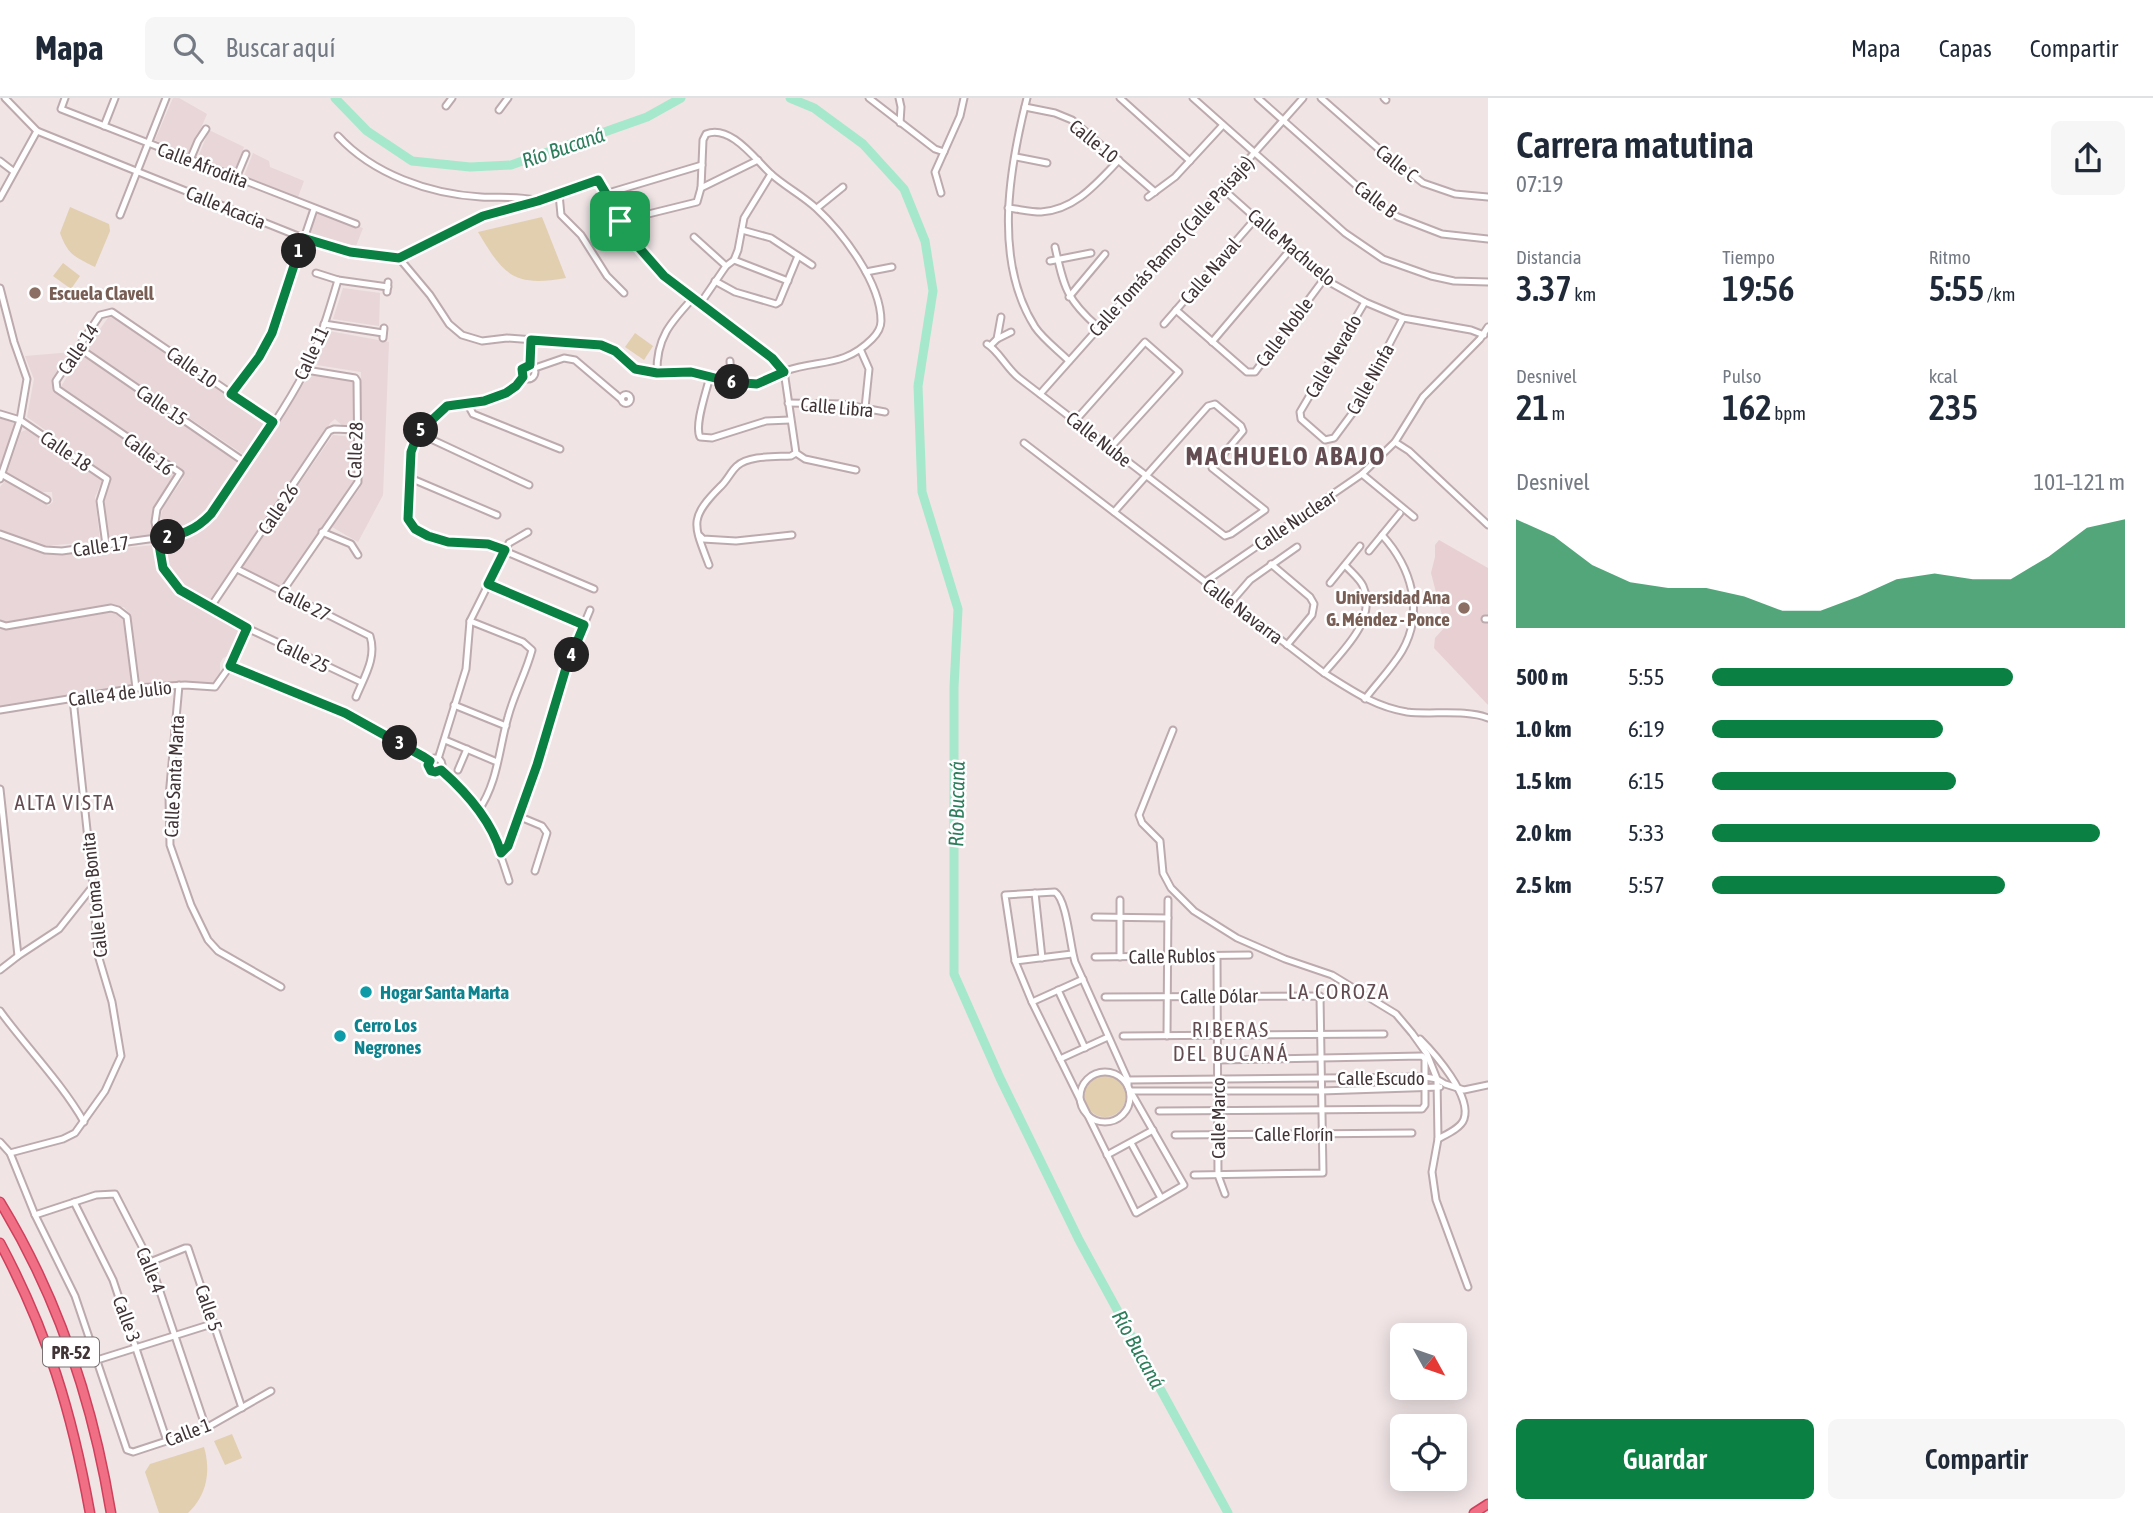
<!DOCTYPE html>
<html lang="es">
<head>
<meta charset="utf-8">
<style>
  body { margin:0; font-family:"Asap Condensed",sans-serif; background:#f6f6f7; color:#1f2937; height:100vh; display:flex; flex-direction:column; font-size:26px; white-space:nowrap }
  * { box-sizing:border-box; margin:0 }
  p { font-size:23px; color:#747a83 }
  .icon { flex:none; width:38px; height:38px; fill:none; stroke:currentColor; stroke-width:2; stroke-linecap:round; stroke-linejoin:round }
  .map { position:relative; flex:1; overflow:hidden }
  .sheet { display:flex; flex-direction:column; background:#fff; width:665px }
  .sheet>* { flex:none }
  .needle { width:46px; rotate:130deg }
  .tools { position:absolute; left:1390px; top:1225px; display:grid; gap:14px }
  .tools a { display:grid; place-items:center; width:77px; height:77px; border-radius:10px; background:#fff; box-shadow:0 4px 18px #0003; font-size:35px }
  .pin { position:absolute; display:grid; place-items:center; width:60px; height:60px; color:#fff; margin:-30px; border-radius:14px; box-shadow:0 4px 10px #0006 }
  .km { position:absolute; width:35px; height:35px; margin:-18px; border-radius:50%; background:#222; color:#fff; font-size:19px; line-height:35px; text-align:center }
  .round { display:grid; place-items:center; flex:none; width:74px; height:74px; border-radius:10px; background:#f6f6f7 }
  .head { display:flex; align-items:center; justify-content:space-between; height:119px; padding:0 28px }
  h1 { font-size:38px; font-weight:600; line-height:52px }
  .metrics { display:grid; grid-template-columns:repeat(3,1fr); gap:10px; height:119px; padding:7px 28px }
  .metrics div { display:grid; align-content:center }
  .metrics b { font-size:35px; font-weight:600 }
  .metrics small { font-size:19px; font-weight:400 }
  .metrics p { font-size:19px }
  .chart { height:196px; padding:14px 28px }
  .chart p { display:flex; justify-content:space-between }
  .chart svg { width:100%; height:126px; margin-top:7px; fill:#0b8043; opacity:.7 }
  .action { display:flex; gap:14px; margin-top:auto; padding:14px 28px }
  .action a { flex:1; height:80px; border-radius:10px; background:#0b8043; color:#fff; font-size:28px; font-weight:600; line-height:80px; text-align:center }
  .action a+a { background:#f6f6f7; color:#1f2937 }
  ul { padding:0 28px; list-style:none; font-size:23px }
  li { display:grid; grid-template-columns:112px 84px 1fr; align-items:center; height:52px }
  li i { height:18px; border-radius:9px; background:#0b8043 }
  header { display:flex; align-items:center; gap:42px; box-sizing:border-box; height:98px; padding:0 35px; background:#fff; border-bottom:2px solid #e0e1e3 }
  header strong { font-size:33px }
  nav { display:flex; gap:38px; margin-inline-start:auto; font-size:24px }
  .search { width:490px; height:63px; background:#f6f6f7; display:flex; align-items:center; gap:18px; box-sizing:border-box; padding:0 24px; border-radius:10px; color:#747a83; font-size:26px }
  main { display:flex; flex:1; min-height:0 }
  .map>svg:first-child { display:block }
</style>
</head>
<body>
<header>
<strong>Mapa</strong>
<div class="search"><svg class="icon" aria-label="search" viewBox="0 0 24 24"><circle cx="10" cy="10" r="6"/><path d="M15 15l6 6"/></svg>Buscar aquí</div>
<nav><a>Mapa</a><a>Capas</a><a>Compartir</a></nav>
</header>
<main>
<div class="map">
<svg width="1488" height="1415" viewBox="0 0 1488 1415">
  <rect width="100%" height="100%" fill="#f0e4e5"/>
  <g fill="#e8d6d9">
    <polygon points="173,0 179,0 207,16 189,58 155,42"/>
    <polygon points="209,32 244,49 234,74 197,62"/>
    <polygon points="253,55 269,63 270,69 304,83 298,99 244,78"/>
    <polygon points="316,115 363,130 356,148 308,137"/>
    <polygon points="343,190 380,195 379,228 333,221"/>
    <polygon points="110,217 267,323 269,326 247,359 88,251 88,248"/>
    <polygon points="329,233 389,244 383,397 358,444 332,429 360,390 361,274 317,267"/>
    <polygon points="73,254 54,281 54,291 175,377 154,413 154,435 152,438 112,443 107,440 103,400 110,387 110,378 27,319 34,281 25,258"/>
    <polygon points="82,255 239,364 239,370 198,425 185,433 163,436 161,417 164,408 183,381 184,372 62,289 62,287"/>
    <polygon points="315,277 354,284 356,323 351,330 344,329 335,321 330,325 325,336 212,503 209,505 203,504 171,478 163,449 164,444 188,438 214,417 307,281"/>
    <polygon points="0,320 14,325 0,372"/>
    <polygon points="26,332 32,334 102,383 95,399 100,443 45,448 0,432 0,389 5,383 36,398 48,408 53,404 52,394 39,394 7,375 21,334"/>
    <polygon points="333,337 353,339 353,385 283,488 280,490 245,471 243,467"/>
    <polygon points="0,439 40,453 57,456 156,447 163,474 180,496 241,531 241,535 230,557 223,560 220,565 220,577 214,587 166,585 138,587 129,515 124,509 109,508 0,525"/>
    <polygon points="111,514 118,515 125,523 134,588 0,609 0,528 45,524"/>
  </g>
  <polygon fill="#e8cfd2" points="1439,442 1488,470 1488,607 1434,550 1435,540 1445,529 1431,475 1435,459 1435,447"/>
  <g fill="#e1cfb0">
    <path d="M70 109 109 126 110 133 95 169C75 159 68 157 60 135Z"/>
    <path d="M542 119 566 180C514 189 504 178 478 134Z"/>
    <polygon points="63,165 80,178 71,191 53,178"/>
    <polygon points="635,235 653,248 644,262 625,249"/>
    <circle cx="1105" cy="998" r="21"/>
    <polygon points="232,1336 242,1360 225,1367 214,1343"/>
    <path d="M204 1349C211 1373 207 1397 188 1415H159L145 1374 150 1366Z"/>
  </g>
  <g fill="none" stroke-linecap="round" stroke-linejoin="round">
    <g stroke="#a5e8cc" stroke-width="9">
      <polyline points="335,0 367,33 412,63 470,69 511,67 647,19 681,0"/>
      <polyline points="790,0 814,10 863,46 904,91 925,143 933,193 918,288 922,394 958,511 954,589 954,876 1000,980 1079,1142 1228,1415"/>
    </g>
    <defs>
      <g id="minor">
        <path d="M5 0 37 33 136 73 303 140 350 154 399 160 430 197 449 226 462 237 482 243 507 240 601 247C615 254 626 266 636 271 653 278 672 274 689 274 712 276 733 289 756 286 767 285 776 277 785 273 819 261 843 270 872 241 877 236 881 230 881 223 881 185 843 135 816 110 802 97 784 88 770 75 755 61 730 26 706 36L703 42 701 90 697 104 620 123"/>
        <polyline points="65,0 61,11 356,126"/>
        <polyline points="869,0 935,51 944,54"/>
        <polyline points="899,0 901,9 900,25"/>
        <path d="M1027 0C1009 71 993 163 1035 229 1043 241 1058 252 1069 263"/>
        <polyline points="1120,0 1190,63"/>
        <polyline points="1193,0 1345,135 1383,161 1431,178 1454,183 1488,184"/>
        <polyline points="1258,0 1375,104 1398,119 1442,136 1488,141"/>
        <polyline points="1321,0 1379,51 1423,85 1455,96 1488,99"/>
        <polyline points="1384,0 1386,2"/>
        <polyline points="446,8 452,0"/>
        <polyline points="1025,9 1055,15 1072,22 1155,94"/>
        <polyline points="499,12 508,0"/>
        <polyline points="104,28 115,0"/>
        <path d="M338 38C373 76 429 96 481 99 500 100 517 98 535 102"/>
        <polyline points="1016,59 1047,65"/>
        <polyline points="190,62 198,43 206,31"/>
        <polyline points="0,63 13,73"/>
        <polyline points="236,80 246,56"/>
        <polyline points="701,90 758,62"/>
        <polyline points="1223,91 1324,181 1365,204 1403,220 1471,232 1484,237"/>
        <polyline points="941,95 935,74 960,18 964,0"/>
        <polyline points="559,96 561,117 581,137 607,178 624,195"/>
        <polyline points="605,96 702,67"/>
        <polyline points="1148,99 1175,79 1223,27"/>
        <polyline points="0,100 37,33"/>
        <polyline points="817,110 843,89"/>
        <path d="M1008 110C1018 111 1030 114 1041 114 1075 112 1097 85 1119 62"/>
        <polyline points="120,117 166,0"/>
        <polyline points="742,132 771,140 812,167"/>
        <polyline points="694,139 726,168"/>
        <path d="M1055 149C1064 190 1067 202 1098 229"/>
        <path d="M399 160 483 118 538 103 598 82C617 117 636 149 664 178L773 260 784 273 796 355 805 361 856 372"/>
        <polyline points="734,162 788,183"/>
        <polyline points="1050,163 1091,155"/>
        <polyline points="866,174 892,169"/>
        <polyline points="316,175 338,182 388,189"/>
        <polyline points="715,183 735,194 776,206 779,204 798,158"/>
        <polyline points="0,190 14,244 27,281 20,322 0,381"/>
        <polyline points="387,194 388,184"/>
        <polyline points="1069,199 1105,156"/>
        <polyline points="1365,204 1300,314 1301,321 1325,342 1334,340 1354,313 1403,220"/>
        <polyline points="700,206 726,168 734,162 738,152 744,120 771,76"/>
        <polyline points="1176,212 1247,274 1255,274 1324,181"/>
        <polyline points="324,226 383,235"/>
        <polyline points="1164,226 1256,120"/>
        <polyline points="383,240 384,230"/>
        <polyline points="997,241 1011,234"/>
        <polyline points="1212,244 1290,152"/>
        <path d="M987 246C998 252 1007 271 1019 280 1088 333 1156 385 1225 438L1231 436 1265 412 1212 370 1243 333 1241 328 1215 306 1208 308 1114 414"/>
        <polyline points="991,247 997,241 1001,219"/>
        <polyline points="79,250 246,365"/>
        <polyline points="861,253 869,271 865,310"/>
        <polyline points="730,263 731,284"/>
        <circle cx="528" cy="274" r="7"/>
        <polyline points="530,267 531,242"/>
        <polyline points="535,270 564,260 575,262 621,301"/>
        <path d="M657 275C656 240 671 224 693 200"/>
        <path d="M710 278C707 292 694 327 700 339L712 340 766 323 790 322"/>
        <polyline points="523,279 516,287 506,295 484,303 447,308 418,335 411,354 408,421 415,431 428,438 448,444 488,446 594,491"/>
        <polyline points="231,296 259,259 272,235 314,111"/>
        <polyline points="1040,296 1303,0"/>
        <circle cx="626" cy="301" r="4.5"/>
        <polyline points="467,305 473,316 560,351"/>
        <polyline points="788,305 842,306 885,314"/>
        <polyline points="0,316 20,322 107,381 100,403 106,447"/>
        <polyline points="1075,323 1145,244 1179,274 1110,350"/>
        <polyline points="273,324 112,214 100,217 56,283 57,291 180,375 157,411 155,424 163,470 180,492 247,530 361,584"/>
        <polyline points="418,335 529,387"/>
        <polyline points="1395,344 1409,353 1488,427"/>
        <path d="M1024 345 1324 575C1351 592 1375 609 1407 614 1431 617 1466 611 1488 620"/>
        <polyline points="1362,376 1414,419"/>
        <polyline points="3,377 47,402"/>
        <polyline points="410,380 497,417"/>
        <polyline points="322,434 351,446 358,457"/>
        <path d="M0 436 45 452 62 453 185 436 211 416C243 369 279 323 305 273 320 244 329 212 338 182"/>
        <polyline points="700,438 703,441 736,443 792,437"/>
        <polyline points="1369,453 1400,415"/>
        <polyline points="1271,466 1310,499 1314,506 1312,517 1287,547"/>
        <path d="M709 467C694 427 688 421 720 389 727 383 731 373 737 368 749 357 776 359 791 358L796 355"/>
        <path d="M237 471 370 538C377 560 364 579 356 599"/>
        <polyline points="1205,484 1362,376 1395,344 1423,299 1480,241 1488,229"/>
        <polyline points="1330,485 1360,448"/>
        <polyline points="488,486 584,527"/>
        <polyline points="282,494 358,384 357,283 355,280 306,272"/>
        <polyline points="1231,504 1250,482 1297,449"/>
        <polyline points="210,510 329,333 334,331 356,332"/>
        <polyline points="1485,521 1488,521"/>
        <path d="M470 523 523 544 532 552C526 575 514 596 508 619 499 650 498 685 478 713"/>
        <polyline points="0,526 6,528 111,510 118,512 127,519 136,590"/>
        <polyline points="230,568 345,615 413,651 430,663"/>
        <path d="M1324 575C1344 551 1377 522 1363 488 1360 481 1350 473 1345 467"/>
        <polyline points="179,587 169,699 170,747 191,807 208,842 218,853 281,889"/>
        <path d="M1365 601C1377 585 1392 570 1402 553 1425 513 1411 469 1382 437"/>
        <polyline points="454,607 506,628"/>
        <polyline points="0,612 136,590 185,587 215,589 230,568 247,530"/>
        <polyline points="1173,632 1139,717 1142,725 1160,743 1163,775 1171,790 1194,813 1237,840 1285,861 1332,877 1396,916 1412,935 1427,956 1437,981 1438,1041 1432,1074 1436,1102 1468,1189"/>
        <polyline points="445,642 497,664"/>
        <circle cx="435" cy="667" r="7"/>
        <polyline points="438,661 466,571 470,523 509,445 528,434"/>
        <path d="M441 672C478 704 495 736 509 783"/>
        <polyline points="458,672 467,651"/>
        <polyline points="0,691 18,858"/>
        <polyline points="518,718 542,728 547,735 535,773"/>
        <polyline points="501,756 508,748 537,667 566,570 590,512"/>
        <path d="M1055 794C1067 802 1070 848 1075 864L1128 982V989L1184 1087 1136 1115 1032 904 1015 863 1005 797Z"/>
        <polyline points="1035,795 1042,860"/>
        <polyline points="1095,819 1168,820"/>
        <polyline points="1217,858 1218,1077 1225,1096"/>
        <polyline points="1095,859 1249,857"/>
        <polyline points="1120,859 1120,802"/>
        <polyline points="1015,863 1072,856"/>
        <polyline points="0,872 18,858 59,831 93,788"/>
        <polyline points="1058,892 1085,950"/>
        <polyline points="1105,899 1320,898 1323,1075 1194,1077"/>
        <polyline points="1032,904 1083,881"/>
        <path d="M0 913C27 950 61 984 84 1024"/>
        <polyline points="1123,938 1384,936"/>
        <polyline points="1167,938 1168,802"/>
        <path d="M1420 941C1435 956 1472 998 1464 1021 1461 1030 1447 1036 1438 1041"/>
        <polyline points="1060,961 1108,939"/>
        <circle cx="1105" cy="999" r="25"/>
        <polyline points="1128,982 1425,979 1437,981 1445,986 1464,992 1488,987"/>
        <polyline points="1132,993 1321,993 1440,989"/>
        <polyline points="1159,1013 1422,1011 1425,1007 1425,961 1422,958 1218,962"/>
        <polyline points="1175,1037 1412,1035"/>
        <polyline points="0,1044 10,1055 35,1117 75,1198 127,1352 133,1354 206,1330 271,1293"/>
        <polyline points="1131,1045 1161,1100"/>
        <polyline points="10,1055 63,1041 75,1035 105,993 121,958 112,904 98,857 93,788 73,601"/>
        <polyline points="1107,1057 1153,1032"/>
        <polyline points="74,1104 113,1182 167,1343"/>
        <polyline points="35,1117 96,1097 115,1096 150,1164 206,1330"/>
        <polyline points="150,1164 185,1150 188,1150 242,1310"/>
        <polyline points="97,1262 215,1225"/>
      </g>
      <g id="highway">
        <path d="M0 1104C58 1199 93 1305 111 1415"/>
        <path d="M0 1145C48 1235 72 1315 90 1415"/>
        <polyline points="1474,1415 1488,1406"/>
      </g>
    </defs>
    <use href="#minor" stroke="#bdaaae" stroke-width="9"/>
    <use href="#highway" stroke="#ce405c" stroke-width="11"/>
    <use href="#minor" stroke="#fff" stroke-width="5"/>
    <use href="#highway" stroke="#f06f84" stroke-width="8"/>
  </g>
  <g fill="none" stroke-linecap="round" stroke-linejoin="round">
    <defs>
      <path id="route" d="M598 82 635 145 664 178 772 260 784 274 757 286 731 284 691 274 657 275 635 271 615 253 601 247 531 242 530 267 522 271 523 279 516 288 506 295 484 303 447 308 418 335 411 354 408 421 415 431 428 438 448 444 488 446 505 452 488 486 584 527 566 570 537 667 508 748 501 755C491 722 466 694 441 672L435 674 431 673 428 667 430 663 424 659 345 615 230 568 247 530 180 492 163 470 158 441C181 437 195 433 211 416L273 324 231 296 259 259 272 235 303 140 350 154 399 160 483 118 538 103Z"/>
    </defs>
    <use href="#route" stroke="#fff" stroke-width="14"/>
    <use href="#route" stroke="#0b8043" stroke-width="9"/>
  </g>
  <g fill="#8d6e63" stroke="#fff" stroke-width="2.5">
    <circle cx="35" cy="195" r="7"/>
    <circle cx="1464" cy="510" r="7"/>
  </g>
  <g fill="#0f9aa8" stroke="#fff" stroke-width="2.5">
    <circle cx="366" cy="894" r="7"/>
    <circle cx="340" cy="938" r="7"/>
  </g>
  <g text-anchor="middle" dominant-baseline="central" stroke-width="5" stroke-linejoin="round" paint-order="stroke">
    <rect fill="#fff" stroke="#7a7173" stroke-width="2" x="43" y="1239.5" width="56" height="29" rx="5"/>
    <g font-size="18" font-weight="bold" fill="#413437">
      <text x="71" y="1254">PR-52</text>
    </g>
    <g font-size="19" fill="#413437" stroke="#fff">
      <text transform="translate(1094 43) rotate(39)">Calle 10</text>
      <text transform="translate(1397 65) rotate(38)">Calle C</text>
      <text transform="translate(203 67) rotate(21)">Calle Afrodita</text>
      <text transform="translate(1376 101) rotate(37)">Calle B</text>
      <text transform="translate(226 109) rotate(22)">Calle Acacia</text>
      <text transform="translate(1171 148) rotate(-48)">Calle Tomás Ramos (Calle Paisaje)</text>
      <text transform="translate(1292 149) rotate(40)">Calle Machuelo</text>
      <text transform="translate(1210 173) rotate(-49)">Calle Naval</text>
      <text transform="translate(1284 234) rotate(-53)">Calle Noble</text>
      <text transform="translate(78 251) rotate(-56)">Calle 14</text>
      <text transform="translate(311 255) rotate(-65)">Calle 11</text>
      <text transform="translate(1333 258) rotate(-60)">Calle Nevado</text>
      <text transform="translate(192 269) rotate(35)">Calle 10</text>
      <text transform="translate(1370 281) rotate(-61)">Calle Ninfa</text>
      <text transform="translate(162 307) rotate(34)">Calle 15</text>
      <text transform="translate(837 309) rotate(5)">Calle Libra</text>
      <text transform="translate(1099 341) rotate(38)">Calle Nube</text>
      <text transform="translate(355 352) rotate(-88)">Calle 28</text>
      <text transform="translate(66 353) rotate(34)">Calle 18</text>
      <text transform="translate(149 356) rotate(37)">Calle 16</text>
      <text transform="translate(278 411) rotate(-56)">Calle 26</text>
      <text transform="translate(1295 422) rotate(-34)">Calle Nuclear</text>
      <text transform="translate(101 448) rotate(-8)">Calle 17</text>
      <text transform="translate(304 505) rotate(27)">Calle 27</text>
      <text transform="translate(1243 513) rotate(37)">Calle Navarra</text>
      <text transform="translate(303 557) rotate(26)">Calle 25</text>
      <text transform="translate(120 595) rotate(-7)">Calle 4 de Julio</text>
      <text transform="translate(174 678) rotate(-87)">Calle Santa Marta</text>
      <text transform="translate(94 797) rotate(-96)">Calle Loma Bonita</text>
      <text transform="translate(1172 858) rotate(-1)">Calle Rublos</text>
      <text transform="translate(1219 898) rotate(-1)">Calle Dólar</text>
      <text x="1381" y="980">Calle Escudo</text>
      <text transform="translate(1218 1020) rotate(-90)">Calle Marco</text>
      <text x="1294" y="1036">Calle Florín</text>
      <text transform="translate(151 1172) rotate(68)">Calle 4</text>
      <text transform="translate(209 1210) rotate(71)">Calle 5</text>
      <text transform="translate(127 1221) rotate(70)">Calle 3</text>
      <text transform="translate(188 1334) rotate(-21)">Calle 1</text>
    </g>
    <g font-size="19" font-weight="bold" fill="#785e54" stroke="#fff" text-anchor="start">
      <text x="49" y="195">Escuela Clavell</text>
      <text x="1450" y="499" text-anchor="end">Universidad Ana<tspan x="1450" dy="22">G. Méndez - Ponce</tspan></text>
    </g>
    <g font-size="19" font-weight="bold" fill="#0d838f" stroke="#fff" text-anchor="start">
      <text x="380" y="894">Hogar Santa Marta</text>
      <text x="354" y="927">Cerro Los<tspan x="354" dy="22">Negrones</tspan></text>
    </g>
    <g font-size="21" font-style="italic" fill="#2e7e5e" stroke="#fff">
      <text transform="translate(563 49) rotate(-19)">Río Bucaná</text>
      <text transform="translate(956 706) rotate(-89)">Río Bucaná</text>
      <text transform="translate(1139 1251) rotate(61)">Río Bucaná</text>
    </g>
    <g font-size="21" letter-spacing="2" fill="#634d52" stroke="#fff">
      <text x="65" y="704">ALTA VISTA</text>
      <text x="1339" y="893">LA COROZA</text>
      <text x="1231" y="931">RIBERAS<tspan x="1231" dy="24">DEL BUCANÁ</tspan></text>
    </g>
    <g font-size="26" font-weight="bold" letter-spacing="2" fill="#634d52" stroke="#fff">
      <text x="1286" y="358">MACHUELO ABAJO</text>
    </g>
  </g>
</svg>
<div class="tools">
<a><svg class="needle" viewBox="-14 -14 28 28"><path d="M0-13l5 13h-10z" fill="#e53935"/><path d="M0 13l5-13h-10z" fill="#747a83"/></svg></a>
<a><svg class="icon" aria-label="locate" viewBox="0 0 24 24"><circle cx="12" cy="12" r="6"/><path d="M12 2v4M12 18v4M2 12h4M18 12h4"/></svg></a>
</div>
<div class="pin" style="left:620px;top:123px;background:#1e9e55"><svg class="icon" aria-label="arrive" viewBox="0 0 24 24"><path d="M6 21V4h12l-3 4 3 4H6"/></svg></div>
<b class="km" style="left:299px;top:153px">1</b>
<b class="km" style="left:168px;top:439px">2</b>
<b class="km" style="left:400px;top:645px">3</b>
<b class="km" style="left:572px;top:557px">4</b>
<b class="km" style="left:421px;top:332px">5</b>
<b class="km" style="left:732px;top:284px">6</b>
</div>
<section class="sheet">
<div class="head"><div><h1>Carrera matutina</h1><p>07:19</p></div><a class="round"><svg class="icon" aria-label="share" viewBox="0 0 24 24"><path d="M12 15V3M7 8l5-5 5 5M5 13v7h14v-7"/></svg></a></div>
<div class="metrics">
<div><p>Distancia</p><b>3.37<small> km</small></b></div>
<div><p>Tiempo</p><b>19:56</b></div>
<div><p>Ritmo</p><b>5:55<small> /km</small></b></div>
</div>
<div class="metrics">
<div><p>Desnivel</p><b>21<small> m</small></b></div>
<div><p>Pulso</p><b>162<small> bpm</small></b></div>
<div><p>kcal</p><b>235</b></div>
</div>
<div class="chart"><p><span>Desnivel</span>101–121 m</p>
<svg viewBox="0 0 160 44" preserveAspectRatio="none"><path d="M0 44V6L10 12L20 22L30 28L40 30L50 30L60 33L70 38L80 38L90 33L100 27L110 25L120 27L130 27L140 19L150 9L160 6V44z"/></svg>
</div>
<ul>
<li><b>500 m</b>5:55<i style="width:73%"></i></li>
<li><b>1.0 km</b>6:19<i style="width:56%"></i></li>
<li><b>1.5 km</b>6:15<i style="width:59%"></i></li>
<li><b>2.0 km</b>5:33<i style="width:94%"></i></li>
<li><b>2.5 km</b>5:57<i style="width:71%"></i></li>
</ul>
<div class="action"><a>Guardar</a><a>Compartir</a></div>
</section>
</main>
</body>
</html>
